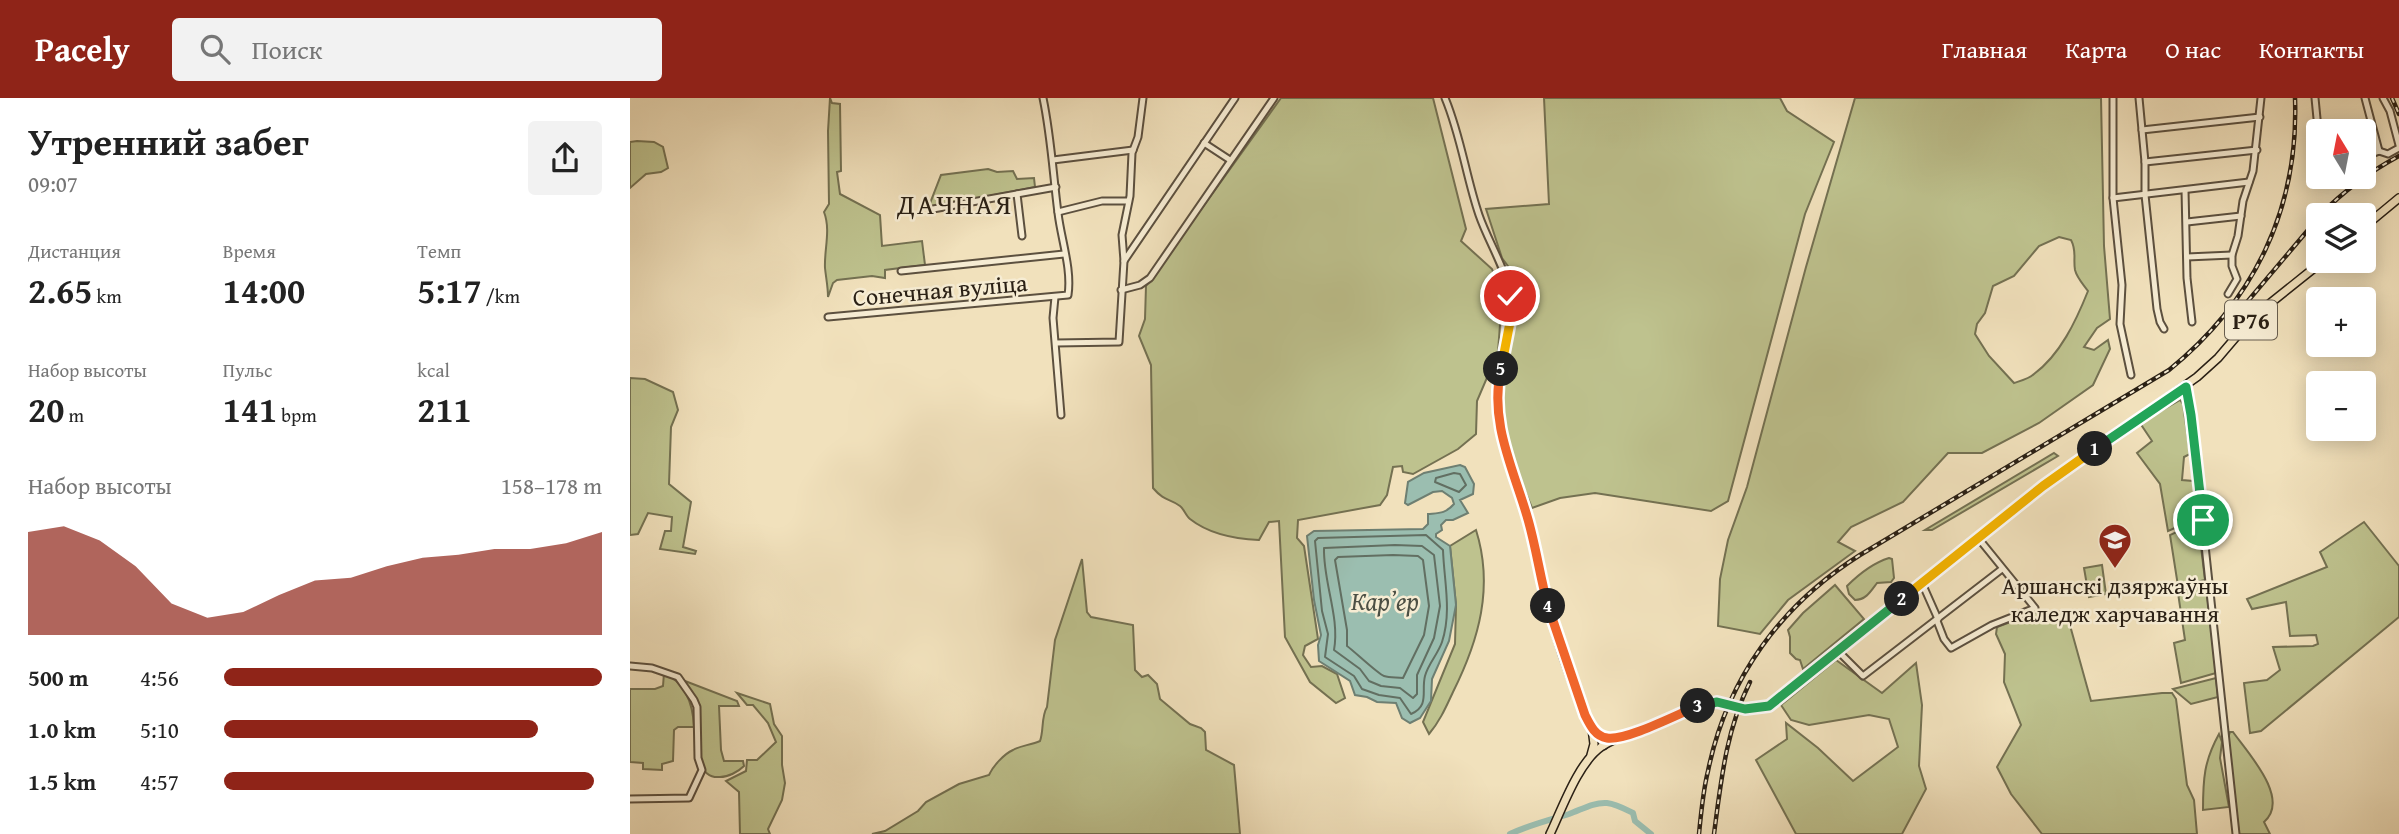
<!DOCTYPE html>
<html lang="ru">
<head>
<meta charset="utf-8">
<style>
  body { margin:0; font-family:"Gentium Book Plus",serif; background:#f2f2f2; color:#222; height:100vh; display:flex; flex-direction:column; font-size:26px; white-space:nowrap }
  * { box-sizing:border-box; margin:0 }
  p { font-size:23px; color:#767676 }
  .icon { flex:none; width:38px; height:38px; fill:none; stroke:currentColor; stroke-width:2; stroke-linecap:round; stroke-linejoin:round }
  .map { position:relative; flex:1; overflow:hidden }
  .panel { display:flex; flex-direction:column; background:#fff; width:630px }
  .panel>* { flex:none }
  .needle { width:46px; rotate:350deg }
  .fabs { position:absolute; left:1676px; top:21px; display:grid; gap:14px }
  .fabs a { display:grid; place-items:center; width:70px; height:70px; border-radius:7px; background:#fff; box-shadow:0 4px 18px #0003; font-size:35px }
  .pin { position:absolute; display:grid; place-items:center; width:60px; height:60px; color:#fff; margin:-30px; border:4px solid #fff; border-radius:50%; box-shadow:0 2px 7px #0007 }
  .km { position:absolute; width:35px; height:35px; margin:-18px; border-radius:50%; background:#222; color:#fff; font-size:19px; line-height:35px; text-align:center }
  .round { display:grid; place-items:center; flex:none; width:74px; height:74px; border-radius:7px; background:#f2f2f2 }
  .head { display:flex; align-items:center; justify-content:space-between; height:119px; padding:0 28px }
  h1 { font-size:38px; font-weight:700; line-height:52px }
  .figures { display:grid; grid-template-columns:repeat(3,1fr); gap:10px; height:119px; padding:7px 28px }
  .figures div { display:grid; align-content:center }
  .figures b { font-size:35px; font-weight:700 }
  .figures small { font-size:19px; font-weight:400 }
  .figures p { font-size:19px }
  .chart { height:196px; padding:14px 28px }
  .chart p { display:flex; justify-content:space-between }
  .chart svg { width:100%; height:126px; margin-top:7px; fill:#8f2418; opacity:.7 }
  ul { padding:0 28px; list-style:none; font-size:23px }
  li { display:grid; grid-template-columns:112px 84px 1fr; align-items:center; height:52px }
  li i { height:18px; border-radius:9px; background:#8f2418 }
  header { display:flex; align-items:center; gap:42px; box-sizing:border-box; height:98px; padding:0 35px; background:#8f2418; color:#fff }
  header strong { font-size:33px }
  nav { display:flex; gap:38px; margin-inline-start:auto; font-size:24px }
  .search { width:490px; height:63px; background:#f2f2f2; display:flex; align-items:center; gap:18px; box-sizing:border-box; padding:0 24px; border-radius:7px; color:#767676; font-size:26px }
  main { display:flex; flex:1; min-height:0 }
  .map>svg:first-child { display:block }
</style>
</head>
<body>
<header>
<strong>Pacely</strong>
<div class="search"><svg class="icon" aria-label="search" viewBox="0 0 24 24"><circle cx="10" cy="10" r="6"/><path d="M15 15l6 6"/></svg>Поиск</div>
<nav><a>Главная</a><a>Карта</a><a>О нас</a><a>Контакты</a></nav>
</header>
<main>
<section class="panel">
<div class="head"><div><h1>Утренний забег</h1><p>09:07</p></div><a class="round"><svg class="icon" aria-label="share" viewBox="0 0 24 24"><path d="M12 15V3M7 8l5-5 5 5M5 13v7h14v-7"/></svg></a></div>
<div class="figures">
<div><p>Дистанция</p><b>2.65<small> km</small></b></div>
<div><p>Время</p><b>14:00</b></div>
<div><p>Темп</p><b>5:17<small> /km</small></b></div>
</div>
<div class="figures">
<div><p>Набор высоты</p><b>20<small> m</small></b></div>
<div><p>Пульс</p><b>141<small> bpm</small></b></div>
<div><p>kcal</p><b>211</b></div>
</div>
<div class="chart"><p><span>Набор высоты</span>158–178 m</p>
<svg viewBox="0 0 160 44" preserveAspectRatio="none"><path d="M0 44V8L10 6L20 11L30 20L40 33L50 38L60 36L70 30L80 25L90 24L100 20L110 17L120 16L130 14L140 14L150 12L160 8V44z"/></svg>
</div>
<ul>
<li><b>500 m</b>4:56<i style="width:100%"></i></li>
<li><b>1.0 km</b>5:10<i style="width:83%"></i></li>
<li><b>1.5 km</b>4:57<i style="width:98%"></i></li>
</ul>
</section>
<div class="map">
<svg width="1769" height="736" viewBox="0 0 1769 736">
  <rect width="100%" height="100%" fill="#f1e1bc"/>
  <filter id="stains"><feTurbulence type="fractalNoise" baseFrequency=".00286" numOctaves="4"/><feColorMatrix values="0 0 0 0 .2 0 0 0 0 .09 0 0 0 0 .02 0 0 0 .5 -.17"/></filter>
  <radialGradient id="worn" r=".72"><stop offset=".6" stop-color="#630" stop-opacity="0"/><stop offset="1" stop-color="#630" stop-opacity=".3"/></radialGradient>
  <g fill="#bec28e" stroke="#747152" stroke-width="2" fill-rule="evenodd">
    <path d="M200 0 202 5 210 6 211 73 207 74 210 96 250 117 252 148 292 143 295 167 255 172V180L242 178 207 182 203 185 198 199C198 189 196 180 195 170 194 152 201 132 194 114L199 106 198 33Z"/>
    <path d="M651 0H803L836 131 831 143 862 171 872 199 868 254 847 303 846 336 828 351 783 376 773 374 772 368 763 369 757 397 750 407 668 422 667 440 674 448 688 541 675 548 673 557 681 569 692 568 707 576 715 600 706 605 680 584 655 539 649 423 639 424 629 442C606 441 579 436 560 421 556 418 554 411 550 408 539 400 535 404 523 390L521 267 509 238 515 221 516 188Z"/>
    <polygon points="914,0 1150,0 1157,13 1204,44 1175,116 1098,403 1081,413 965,395 930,400 902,410 876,347 868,287 883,227 889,183 872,160 856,111 919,106"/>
    <path d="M1225 0H1471L1474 148 1480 221 1467 230 1454 249 1464 252 1478 242 1480 251 1463 287 1409 325 1352 355H1318L1273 404 1221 429 1208 444 1225 453 1158 502 1130 536 1088 528 1090 481 1098 442 1117 389 1176 169ZM1429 139 1441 142C1447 153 1443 160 1445 172 1447 180 1453 186 1458 193 1446 223 1430 257 1404 276 1399 281 1390 283 1384 285L1359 258 1345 236 1347 226 1355 215 1363 188 1384 178 1409 148Z"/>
    <polygon points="7,43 24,44 33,49 38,70 31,74 16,76 0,90 0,44"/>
    <polygon points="358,71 367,74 383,73 387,81 404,80 405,89 302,109 299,108 311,77"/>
    <polygon points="0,280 15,281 43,294 48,312 41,329 39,386 61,404 53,449 66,453 65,456 30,451 35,433 41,433 42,419 18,415 8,436 0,437"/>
    <polygon points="1550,302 1553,306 1560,356 1554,359 1552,382 1563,383 1568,420 1538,433 1530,386 1507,355 1522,343 1510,325"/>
    <polygon points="1424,355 1428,358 1302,432 1295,432"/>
    <polygon points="1568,424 1575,482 1548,488 1540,437"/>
    <polygon points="1734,424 1769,468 1769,519 1631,633 1620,635 1614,585 1637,582 1650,572 1643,549 1683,548 1688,546 1686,537 1660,538 1656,504 1622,511 1617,501 1697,469 1690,454"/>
    <path d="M846 432C864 489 849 542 823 594 816 609 810 623 799 636L793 624 825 546 826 507 820 448Z"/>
    <path d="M1259 460 1262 461 1264 480 1261 484 1247 485C1241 493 1236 502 1225 502L1219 496 1217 488C1228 477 1243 465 1259 460Z"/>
    <path d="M452 461 457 514 461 519 503 527 505 572 512 579 518 577 527 586 530 601 560 626 571 630 575 634 576 652 604 667 610 736H242L255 733 288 713 296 704 329 686 359 677C363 668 374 656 383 652 389 648 401 647 410 643 414 632 411 619 417 609L425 542Z"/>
    <polygon points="1472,467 1476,496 1459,499 1454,470"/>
    <polygon points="1205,487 1234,521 1173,571 1170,562 1166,561 1160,555 1160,539 1158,532 1173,515"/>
    <polygon points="1576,487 1586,575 1551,585 1544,545 1555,542 1548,495"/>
    <polygon points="1436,513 1461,603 1532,595 1542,595 1546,601 1557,687 1564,702 1567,736 1412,736 1381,696 1367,669 1391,627 1374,584 1375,556 1366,536 1367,529 1405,515"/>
    <polygon points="1206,562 1252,595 1286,565 1292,607 1289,668 1296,691 1272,736 1166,736 1126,662 1157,641 1156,625 1188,650 1223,683 1268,649 1259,621 1239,617 1179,627 1161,622 1151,607"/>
    <path d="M34 575C56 585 63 606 64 629H48L44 632 43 663 32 666V672L13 671V665L0 664V591H25L33 588Z"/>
    <polygon points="1586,580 1588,599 1561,606 1543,591"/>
    <path d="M55 583 107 603 109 608H89L91 652 94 663H113L114 668C108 674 98 679 90 679 58 682 73 626 67 609 64 601 58 592 53 585Z"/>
    <polygon points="107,595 140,606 144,626 152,638 152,667 155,685 152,702 138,731 140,736 110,736 109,694 96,683 116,673 117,662 127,662 146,644 138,625 123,607 117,607"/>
    <path d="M1600 634H1603C1618 655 1661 701 1634 724L1640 736H1609L1598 640Z"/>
    <path d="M1589 636 1592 644 1590 660 1599 709 1573 712C1573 681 1574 663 1589 636Z"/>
  </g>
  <path fill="#9bbeb0" stroke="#6e7f72" stroke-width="2" d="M830 367 835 369 844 386 843 396 830 402 838 415 823 422H816L811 427 812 432 806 436V439L820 448 826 507 819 543 802 581 801 603 790 620 780 625 772 620 766 605 747 604 737 599 725 597 720 583 689 563 688 547 691 537 684 502 677 438 684 433 793 431 798 426V416C809 415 815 416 824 406L822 400 812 393 803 394 778 407 775 405 778 384 794 375Z"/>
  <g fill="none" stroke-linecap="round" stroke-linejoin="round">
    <g stroke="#626f62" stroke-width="2">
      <polygon points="824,375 830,376 836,387 829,394 805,384 806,380"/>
      <path d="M796 437 813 452C814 483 822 513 812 544 808 556 798 566 795 578 791 593 800 608 781 616L770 600 749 597 732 591 724 578 695 559 698 536 692 513 685 443 688 440Z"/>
      <path d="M765 447 792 448 804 457 810 508 804 540 787 577V596L783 600 770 590 751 588 739 583 730 571 704 552C710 519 693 484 694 450Z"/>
      <path d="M763 457 788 458 793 462 799 508 794 537 773 580C767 579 760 580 754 578 748 576 724 553 717 548V532L705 462 708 459Z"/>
    </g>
    <path stroke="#9bbeb0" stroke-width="6" d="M880 736C899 727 919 722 939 716 951 712 963 704 977 705 986 706 995 711 1003 715L1005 723 1021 736"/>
    <defs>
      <g id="minor">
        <path d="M815 0C831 38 836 79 849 117 858 143 875 169 880 196 887 233 865 269 867 306 868 344 886 382 897 418 905 445 909 473 916 500 926 544 948 611 974 648"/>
        <polyline points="1483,0 1483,100 1492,187 1490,226 1501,277"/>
        <polyline points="1509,0 1515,64 1515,97 1527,211 1530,224 1534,231"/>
        <polyline points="1685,0 1689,41"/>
        <polyline points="1735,0 1749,53"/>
        <polyline points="1753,0 1760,13 1769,47"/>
        <polyline points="1512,32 1630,19"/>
        <polyline points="574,45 600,62"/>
        <polyline points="1749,53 1758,56 1769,50"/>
        <polyline points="1689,59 1689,77"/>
        <polyline points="1734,59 1749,53"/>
        <polyline points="423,62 503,52"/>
        <polyline points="1515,64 1627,52"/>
        <polyline points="1555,92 1557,180 1562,224"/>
        <polyline points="387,96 392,138"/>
        <polyline points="1483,100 1619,84"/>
        <polyline points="303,111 426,89"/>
        <polyline points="428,114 472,103 498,103"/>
        <polyline points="1557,124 1611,118"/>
        <polyline points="1557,159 1602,157"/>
        <polyline points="494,163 605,0"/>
        <polyline points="271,173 434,156"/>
        <polyline points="491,192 510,187 520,180 644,0"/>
        <polyline points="1598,196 1607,181 1602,168 1602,157 1608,138 1613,103 1623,73 1631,0"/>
        <polyline points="425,199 423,220 431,317"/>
        <path d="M198 219 438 197C442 171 431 141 428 115 423 76 421 38 413 0"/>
        <polyline points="426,245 489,244 494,163 492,137 500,98 502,55 508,39 513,0"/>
        <polyline points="1556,289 1561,317 1606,736"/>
        <polyline points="1292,485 1308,521"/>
        <polyline points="1307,523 1314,541 1321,550 1362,527 1405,510 1349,441"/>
        <polyline points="1208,553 1233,578 1372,471"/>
        <polyline points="0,568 22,570 48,579 64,602 67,609 68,660 72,672 59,700 0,701"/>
      </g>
      <g id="major">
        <polyline points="1734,129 1769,100"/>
        <polyline points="962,630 973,639 984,640"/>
        <polyline points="961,657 964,646 962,630"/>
        <path d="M920 736C932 711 948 665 971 649 988 637 1011 632 1030 624 1048 617 1066 606 1085 605 1111 603 1118 621 1147 603L1413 388 1567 279 1588 260 1623 219 1693 163"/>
      </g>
    </defs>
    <use href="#minor" stroke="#5c503f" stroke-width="9"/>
    <use href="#major" stroke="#2a2015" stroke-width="10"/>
    <use href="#minor" stroke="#f6ecd3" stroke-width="5"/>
    <use href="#major" stroke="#f1e1bc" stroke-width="7"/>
    <defs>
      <g id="rail">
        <polyline points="1762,0 1769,16"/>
        <path d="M1690 117C1714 93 1739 74 1769 58"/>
        <polyline points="1612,210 1689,119"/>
        <path d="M1069 736C1071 715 1073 693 1078 673 1097 580 1151 507 1230 457L1539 272C1624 203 1669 111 1665 0"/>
        <path d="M1084 736C1091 683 1096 632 1120 584"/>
      </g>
    </defs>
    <use href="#rail" stroke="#2a2015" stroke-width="4.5"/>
    <use href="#rail" stroke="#f6ecd3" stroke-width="2" stroke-dasharray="5" stroke-linecap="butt"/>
  </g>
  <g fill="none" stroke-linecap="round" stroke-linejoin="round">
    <defs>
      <polyline id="split-1" points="1465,351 1556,289 1561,317 1573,422"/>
      <polyline id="split-2" points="1272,501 1413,388 1465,351"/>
      <polyline id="split-3" points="1068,608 1087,604 1115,611 1139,608 1272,501"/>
      <path id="split-4" d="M918 508 955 617C960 627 965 638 977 640 996 643 1048 616 1068 608"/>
      <path id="split-5" d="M871 271C859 323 883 370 897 418 906 448 910 479 918 508"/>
      <polyline id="split-6" points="871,271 881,219 880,198"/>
    </defs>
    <use href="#split-1" stroke="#fff" stroke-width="14"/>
    <use href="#split-2" stroke="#fff" stroke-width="14"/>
    <use href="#split-3" stroke="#fff" stroke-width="14"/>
    <use href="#split-4" stroke="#fff" stroke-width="14"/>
    <use href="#split-5" stroke="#fff" stroke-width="14"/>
    <use href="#split-6" stroke="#fff" stroke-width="14"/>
    <use href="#split-1" stroke="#22a559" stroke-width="9"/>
    <use href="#split-2" stroke="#f5b400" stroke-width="9"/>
    <use href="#split-3" stroke="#22a559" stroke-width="9"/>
    <use href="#split-4" stroke="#f0652b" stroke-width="9"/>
    <use href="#split-5" stroke="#f0652b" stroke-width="9"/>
    <use href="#split-6" stroke="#f5b400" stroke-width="9"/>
  </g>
  <defs>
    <symbol id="university-pin" viewBox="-11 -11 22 30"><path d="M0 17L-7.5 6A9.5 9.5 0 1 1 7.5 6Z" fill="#8f2418" stroke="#f6ecd3"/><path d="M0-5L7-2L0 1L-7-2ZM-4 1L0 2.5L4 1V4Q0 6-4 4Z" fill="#fff"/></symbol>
  </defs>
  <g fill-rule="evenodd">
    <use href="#university-pin" x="1466" y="423" width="38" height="52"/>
  </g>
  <g text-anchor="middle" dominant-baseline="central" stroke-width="5" stroke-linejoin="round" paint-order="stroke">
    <rect fill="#f6ecd3" stroke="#675d4e" stroke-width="2" x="1595" y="202.5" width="52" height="39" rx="5"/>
    <g font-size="23" font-weight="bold" fill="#2a2015">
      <text x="1621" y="222">Р76</text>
    </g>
    <g font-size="24" fill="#2a2015" stroke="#f6ecd3">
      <text transform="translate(310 192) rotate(-5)">Сонечная вуліца</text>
    </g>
    <g font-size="24" fill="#2a2015" stroke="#f6ecd3">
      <text x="1485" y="487">Аршанскі дзяржаўны<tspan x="1485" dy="28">каледж харчавання</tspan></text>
    </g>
    <g font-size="26" font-style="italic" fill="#4c4f44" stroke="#f6ecd3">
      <text x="755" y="502">Карʼер</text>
    </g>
    <g font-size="28" letter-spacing="2" fill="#2a2015" stroke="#f6ecd3">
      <text x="325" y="105">ДАЧНАЯ</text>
    </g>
  </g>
  <rect width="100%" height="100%" filter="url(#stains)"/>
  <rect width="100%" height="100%" fill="url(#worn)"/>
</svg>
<div class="fabs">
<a><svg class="needle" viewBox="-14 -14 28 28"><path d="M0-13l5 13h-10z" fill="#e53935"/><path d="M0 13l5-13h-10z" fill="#767676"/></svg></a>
<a><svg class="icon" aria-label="layers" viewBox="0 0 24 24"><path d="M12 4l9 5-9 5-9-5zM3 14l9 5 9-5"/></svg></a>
<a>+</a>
<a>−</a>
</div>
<div class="pin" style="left:1573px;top:422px;background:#1e9e55"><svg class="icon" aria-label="arrive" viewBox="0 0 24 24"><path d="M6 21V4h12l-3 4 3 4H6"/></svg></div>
<div class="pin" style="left:880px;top:198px;background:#d93025"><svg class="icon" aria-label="check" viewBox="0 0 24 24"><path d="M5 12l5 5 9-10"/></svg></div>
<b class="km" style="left:1465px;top:351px">1</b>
<b class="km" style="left:1272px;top:501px">2</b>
<b class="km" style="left:1068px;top:608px">3</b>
<b class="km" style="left:918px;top:508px">4</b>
<b class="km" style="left:871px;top:271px">5</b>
</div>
</main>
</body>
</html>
